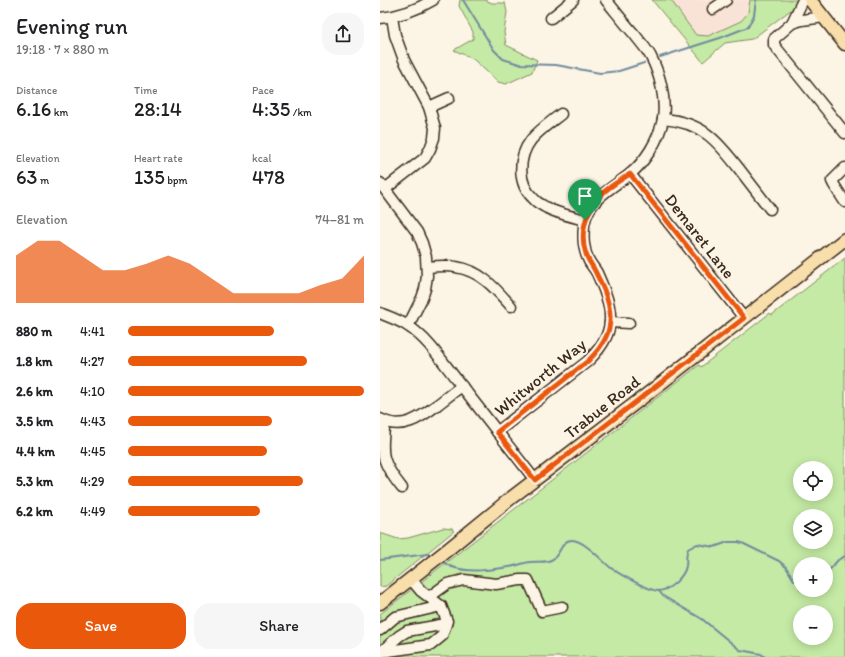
<!DOCTYPE html>
<html lang="en">
<head>
<meta charset="utf-8">
<style>
  body { margin:0; font-family:Itim,sans-serif; background:#f6f6f6; color:#202124; height:100vh; display:flex; flex-direction:column; font-size:15px; white-space:nowrap }
  * { box-sizing:border-box; margin:0 }
  p { font-size:13px; color:#757577 }
  .icon { flex:none; width:22px; height:22px; fill:none; stroke:currentColor; stroke-width:2; stroke-linecap:round; stroke-linejoin:round }
  .map { position:relative; flex:1; overflow:hidden }
  .drawer { display:flex; flex-direction:column; background:#fff; width:380px }
  .drawer>* { flex:none }
  .buttons { position:absolute; left:413px; top:461px; display:grid; gap:8px }
  .buttons a { display:grid; place-items:center; width:40px; height:40px; border-radius:50%; background:#fff; box-shadow:0 2px 10px #0003; font-size:20px }
  .pin { position:absolute; display:grid; place-items:center; width:34px; height:34px; color:#fff; margin:-41px -17px; border-radius:50% 50% 50% 0; rotate:-45deg; box-shadow:0 0 4px #0007 }
  .pin .icon { rotate:45deg }
  .round { display:grid; place-items:center; flex:none; width:42px; height:42px; border-radius:16px; background:#f6f6f6 }
  .headline { display:flex; align-items:center; justify-content:space-between; height:68px; padding:0 16px }
  h1 { font-size:22px; font-weight:600; line-height:30px }
  .metrics { display:grid; grid-template-columns:repeat(3,1fr); gap:6px; height:68px; padding:4px 16px }
  .metrics div { display:grid; align-content:center }
  .metrics b { font-size:20px; font-weight:600 }
  .metrics small { font-size:11px; font-weight:400 }
  .metrics p { font-size:11px }
  .chart { height:112px; padding:8px 16px }
  .chart p { display:flex; justify-content:space-between }
  .chart svg { width:100%; height:72px; margin-top:4px; fill:#ea580c; opacity:.7 }
  .primary-button { display:flex; gap:8px; margin-top:auto; padding:8px 16px }
  .primary-button a { flex:1; height:46px; border-radius:16px; background:#ea580c; color:#fff; font-size:16px; font-weight:600; line-height:46px; text-align:center }
  .primary-button a+a { background:#f6f6f6; color:#202124 }
  ul { padding:0 16px; list-style:none; font-size:13px }
  li { display:grid; grid-template-columns:64px 48px 1fr; align-items:center; height:30px }
  li i { height:10px; border-radius:5px; background:#ea580c }
  main { display:flex; flex:1; min-height:0 }
  .map>svg:first-child { display:block }
</style>
</head>
<body>
<main>
<section class="drawer">
<div class="headline"><div><h1>Evening run</h1><p>19:18 · 7 × 880 m</p></div><a class="round"><svg class="icon" aria-label="share" viewBox="0 0 24 24"><path d="M12 15V3M7 8l5-5 5 5M5 13v7h14v-7"/></svg></a></div>
<div class="metrics">
<div><p>Distance</p><b>6.16<small> km</small></b></div>
<div><p>Time</p><b>28:14</b></div>
<div><p>Pace</p><b>4:35<small> /km</small></b></div>
</div>
<div class="metrics">
<div><p>Elevation</p><b>63<small> m</small></b></div>
<div><p>Heart rate</p><b>135<small> bpm</small></b></div>
<div><p>kcal</p><b>478</b></div>
</div>
<div class="chart"><p><span>Elevation</span>74–81 m</p>
<svg viewBox="0 0 160 44" preserveAspectRatio="none"><path d="M0 44V15L10 6L20 6L30 15L40 24L50 24L60 20L70 15L80 20L90 29L100 38L110 38L120 38L130 38L140 33L150 29L160 15V44z"/></svg>
</div>
<ul>
<li><b>880 m</b>4:41<i style="width:62%"></i></li>
<li><b>1.8 km</b>4:27<i style="width:76%"></i></li>
<li><b>2.6 km</b>4:10<i style="width:100%"></i></li>
<li><b>3.5 km</b>4:43<i style="width:61%"></i></li>
<li><b>4.4 km</b>4:45<i style="width:59%"></i></li>
<li><b>5.3 km</b>4:29<i style="width:74%"></i></li>
<li><b>6.2 km</b>4:49<i style="width:56%"></i></li>
</ul>
<div class="primary-button"><a>Save</a><a>Share</a></div>
</section>
<div class="map">
<svg width="465" height="657" viewBox="0 0 465 657">
  <rect width="100%" height="100%" fill="#fcf5e5"/>
  <filter id="ink" filterUnits="userSpaceOnUse"><feTurbulence type="fractalNoise" baseFrequency=".025" numOctaves="2"/><feDisplacementMap in="SourceGraphic" scale="8" xChannelSelector="R" yChannelSelector="G"/><feConvolveMatrix kernelMatrix="1 2 1 2 8 2 1 2 1" color-interpolation-filters="sRGB"/></filter>
  <g filter="url(#ink)">
    <polygon fill="#f9e2d6" points="291,0 370,0 368,13 361,21 328,36 316,35 305,20"/>
    <g fill="#c5eaa5" stroke="#808a62" fill-rule="evenodd">
      <polygon points="80,0 105,0 112,3 125,3 127,12 124,32 126,45 157,60 152,72 126,84 118,82 93,59 74,50 93,39 93,32 79,6"/>
      <polygon points="272,0 291,0 305,20 316,35 328,36 361,21 368,13 370,0 418,0 420,3 372,39 345,43 323,62"/>
      <path d="M465 258V657H0V614L319 365 321 367 390 313 392 315ZM420 468H446V494H420ZM420 516H446V542H420ZM420 564H446V590H420ZM420 612H446V638H420Z"/>
      <polygon points="63,528 72,529 74,531 6,586 0,587 0,533 18,539 28,538"/>
    </g>
    <g fill="none" stroke-linecap="round" stroke-linejoin="round">
      <g stroke="#718b9e" stroke-width="2">
        <polyline points="83,0 114,50 123,59 139,64 176,65 220,73 239,71 264,63"/>
        <polyline points="280,57 340,38 368,27 374,15 376,0"/>
        <polyline points="0,560 48,554 52,556"/>
        <path d="M61 561C64 563 68 565 72 567 90 573 111 570 129 567 136 566 143 563 150 562 157 561 165 563 171 560 181 556 180 540 192 540 204 540 222 561 231 568 239 574 268 590 278 591 289 591 304 577 306 566 307 559 305 557 308 549L317 544 334 547 348 542H358L362 543 399 561 406 567 414 580 420 583"/>
        <polyline points="446,574 458,560 465,556"/>
        <polyline points="279,591 283,596 322,619 360,650 381,654 385,657"/>
      </g>
      <defs>
        <g id="minor">
          <polyline points="423,0 412,23 394,39 394,45 465,133"/>
          <polyline points="333,9 346,0"/>
          <path d="M0 18C20 16 35 11 53 0"/>
          <polyline points="171,18 193,0"/>
          <polyline points="412,23 422,20 444,17"/>
          <polyline points="49,107 69,98"/>
          <path d="M181 114C171 122 159 130 151 140 138 157 137 184 154 199 157 203 162 205 167 208 176 213 194 217 205 220"/>
          <path d="M283 119C322 122 337 140 360 170 370 183 380 196 390 209"/>
          <polyline points="465,168 452,181 454,185 465,202"/>
          <polyline points="250,174 364,318"/>
          <polyline points="0,183 37,232 42,243 46,257 47,276 45,289 42,298 28,326"/>
          <polyline points="5,189 45,158 50,149 54,138 55,128 49,107 24,60 15,35 12,17"/>
          <path d="M47 267C57 266 66 265 76 267 101 271 115 288 131 306"/>
          <path d="M0 313C9 317 19 320 28 326 48 339 62 361 77 380 103 413 129 447 155 480"/>
          <polyline points="230,322 249,323"/>
          <path d="M0 419C22 431 40 418 57 405 65 399 73 392 82 386"/>
          <path d="M5 422C0 455 2 463 22 488"/>
          <path d="M117 432 208 361C215 354 222 346 226 337 236 316 226 293 217 273 215 269 211 265 209 261 203 249 203 238 204 225 207 201 231 188 249 175 265 162 279 140 283 119 286 99 280 74 271 57 267 49 260 42 255 35 245 24 236 12 226 0"/>
          <polyline points="49,597 67,584 84,580 116,584 140,580 148,580 162,611 182,607"/>
          <polyline points="0,630 15,617 61,606"/>
          <polyline points="0,651 1,652 51,645 62,636 67,621 61,606 41,591 31,579"/>
          <polyline points="1,652 19,636 27,631 66,624"/>
        </g>
        <g id="major">
          <polyline points="430,0 465,44"/>
          <polyline points="0,603 66,551 131,498 266,395 465,239"/>
        </g>
      </defs>
      <use href="#minor" stroke="#3b2a1e" stroke-width="13"/>
      <use href="#major" stroke="#3b2a1e" stroke-width="15"/>
      <use href="#minor" stroke="#fcf5e5" stroke-width="10"/>
      <use href="#major" stroke="#f8deab" stroke-width="12"/>
    </g>
  </g>
  <g fill="none" stroke-linecap="round" stroke-linejoin="round" filter="url(#ink)">
    <defs>
      <path id="route" d="M250 174 364 318 155 480 117 432 208 361C215 354 222 346 226 337 236 316 226 292 216 273 213 266 208 261 206 254 200 237 204 217 215 202 223 190 238 182 250 174Z"/>
    </defs>
    <use href="#route" stroke="#fff" stroke-width="8"/>
    <use href="#route" stroke="#ea580c" stroke-width="5"/>
  </g>
  <g text-anchor="middle" dominant-baseline="central" stroke-width="4" stroke-linejoin="round" paint-order="stroke">
    <g font-size="17" fill="#3b2a1e" stroke="#fcf5e5">
      <text transform="translate(320 236) rotate(52)">Demaret Lane</text>
      <text transform="translate(160 377) rotate(-39)">Whitworth Way</text>
      <text transform="translate(222 407) rotate(-38)">Trabue Road</text>
    </g>
  </g>
</svg>
<div class="buttons">
<a><svg class="icon" aria-label="locate" viewBox="0 0 24 24"><circle cx="12" cy="12" r="6"/><path d="M12 2v4M12 18v4M2 12h4M18 12h4"/></svg></a>
<a><svg class="icon" aria-label="layers" viewBox="0 0 24 24"><path d="M12 4l9 5-9 5-9-5zM3 14l9 5 9-5"/></svg></a>
<a>+</a>
<a>−</a>
</div>
<div class="pin" style="left:205px;top:220px;background:#1e9e55"><svg class="icon" aria-label="arrive" viewBox="0 0 24 24"><path d="M6 21V4h12l-3 4 3 4H6"/></svg></div>
</div>
</main>
</body>
</html>
